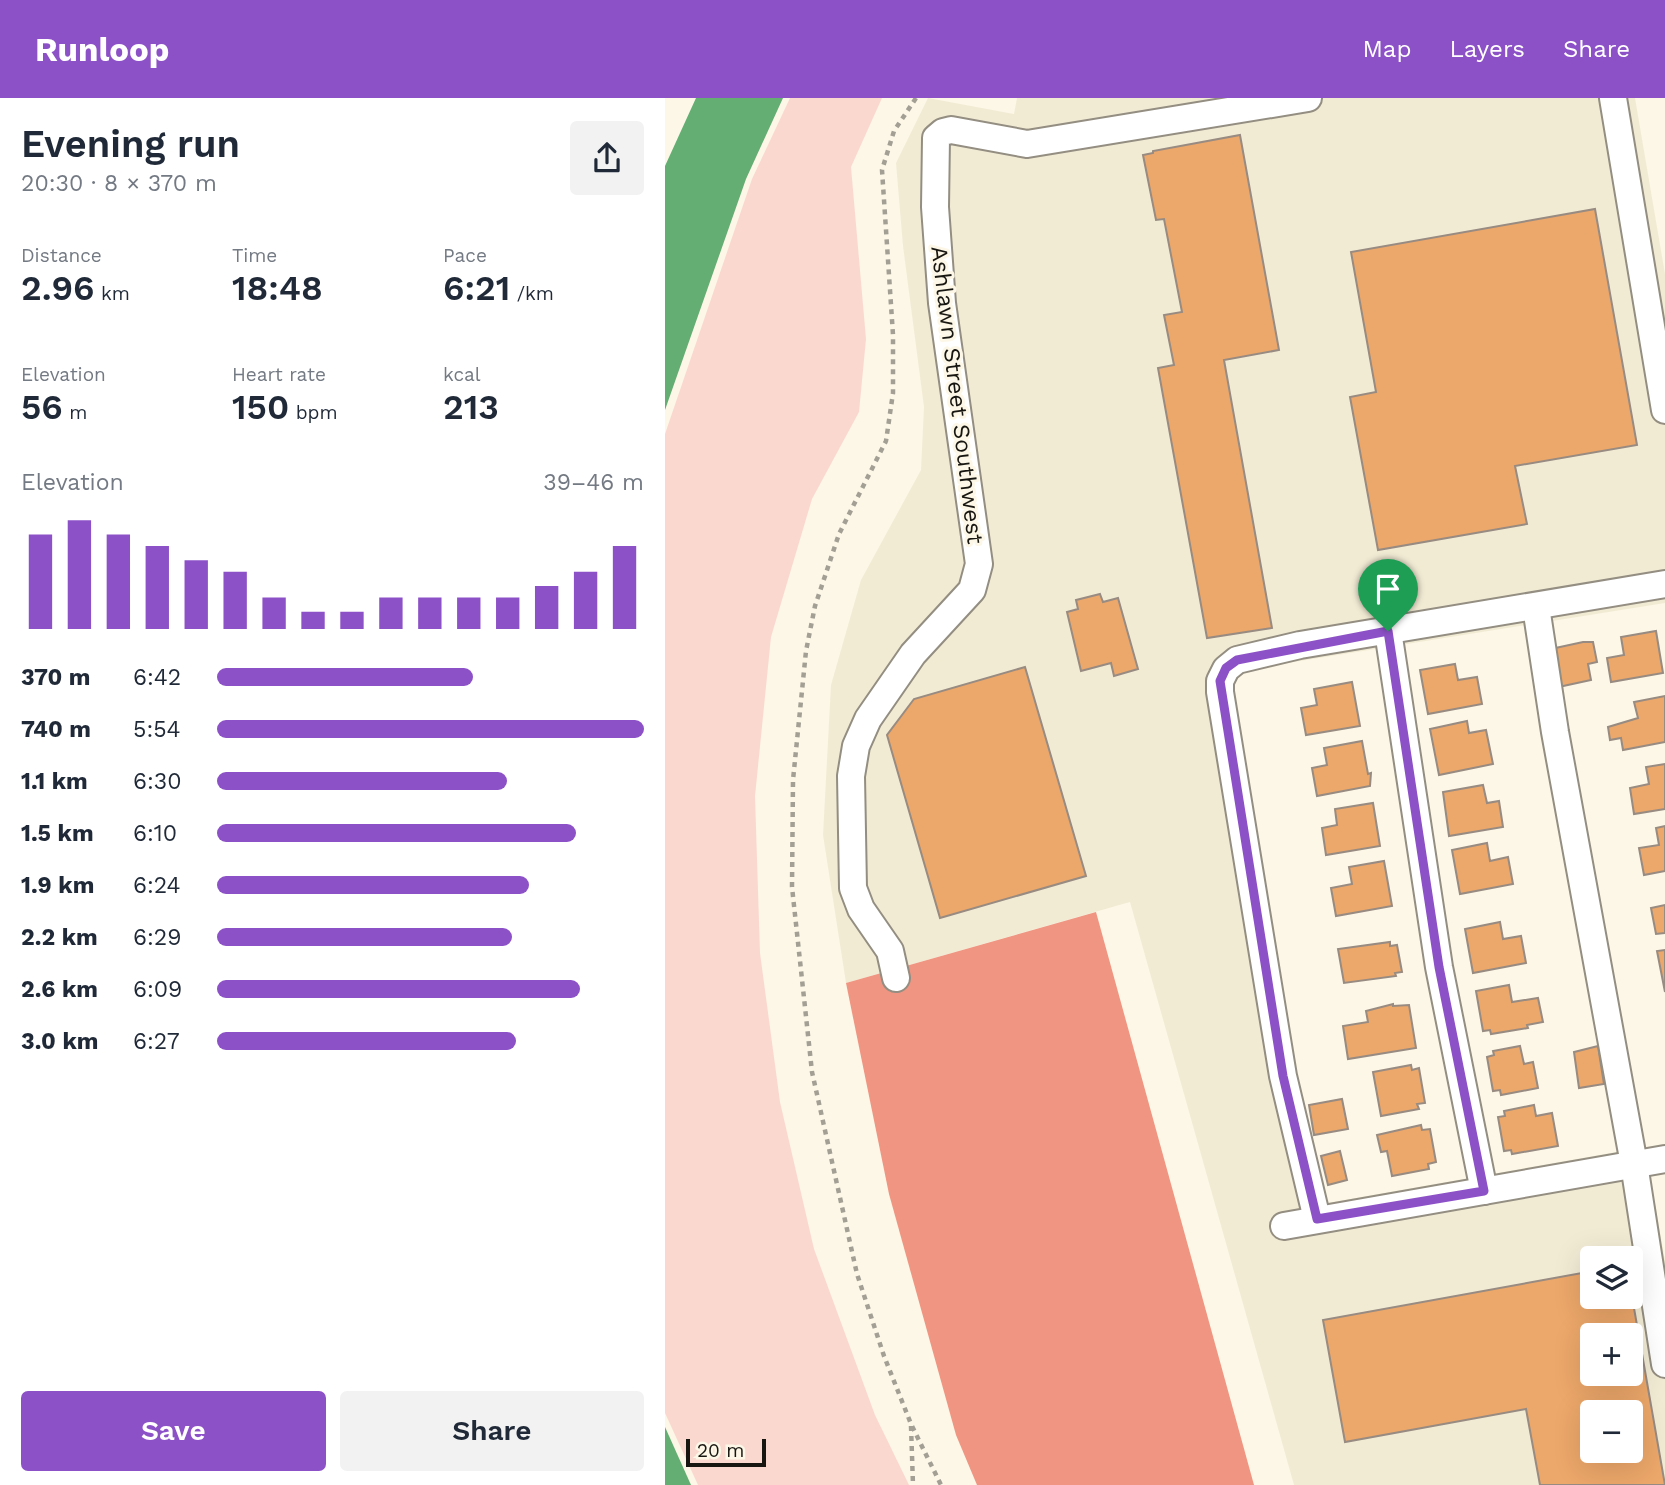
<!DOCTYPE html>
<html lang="en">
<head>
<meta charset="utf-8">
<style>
  body { margin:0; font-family:"Work Sans",sans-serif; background:#f2f2f3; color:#1f2937; height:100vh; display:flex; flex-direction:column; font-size:26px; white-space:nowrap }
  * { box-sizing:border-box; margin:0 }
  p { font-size:23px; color:#747a83 }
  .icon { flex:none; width:38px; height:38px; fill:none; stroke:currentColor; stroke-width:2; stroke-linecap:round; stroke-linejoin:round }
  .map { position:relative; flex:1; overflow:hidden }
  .sheet { display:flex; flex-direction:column; background:#fff; width:665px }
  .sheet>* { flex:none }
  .controls { position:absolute; left:915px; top:1148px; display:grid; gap:14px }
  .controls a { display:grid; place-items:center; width:63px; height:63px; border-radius:7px; background:#fff; box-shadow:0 7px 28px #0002; font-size:35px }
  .scale { position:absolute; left:21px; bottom:18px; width:80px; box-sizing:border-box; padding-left:7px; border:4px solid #181611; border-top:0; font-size:19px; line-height:24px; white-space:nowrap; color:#181611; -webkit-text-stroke:5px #fcf7e7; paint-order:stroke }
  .pin { position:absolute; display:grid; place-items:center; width:60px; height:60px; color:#fff; margin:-72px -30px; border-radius:50% 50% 50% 0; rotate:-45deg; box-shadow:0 0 7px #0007 }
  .pin .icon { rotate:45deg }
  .round { display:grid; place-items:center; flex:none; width:74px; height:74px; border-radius:7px; background:#f2f2f3 }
  .headline { display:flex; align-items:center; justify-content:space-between; height:119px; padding:0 21px }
  h1 { font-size:38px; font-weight:600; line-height:52px }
  .stats { display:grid; grid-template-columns:repeat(3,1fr); gap:10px; height:119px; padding:7px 21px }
  .stats div { display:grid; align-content:center }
  .stats b { font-size:35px; font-weight:600 }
  .stats small { font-size:19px; font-weight:400 }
  .stats p { font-size:19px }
  .chart { height:196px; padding:14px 21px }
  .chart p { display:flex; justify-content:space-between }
  .chart svg { width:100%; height:126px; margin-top:7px; stroke:#8d51c7; stroke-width:6 }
  .button { display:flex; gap:14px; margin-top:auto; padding:14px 21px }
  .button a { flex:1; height:80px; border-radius:7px; background:#8d51c7; color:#fff; font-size:28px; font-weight:600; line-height:80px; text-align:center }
  .button a+a { background:#f2f2f3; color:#1f2937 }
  ul { padding:0 21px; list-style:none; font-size:23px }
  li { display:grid; grid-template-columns:112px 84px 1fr; align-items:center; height:52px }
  li i { height:18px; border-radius:9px; background:#8d51c7 }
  header { display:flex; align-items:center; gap:42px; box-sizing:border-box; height:98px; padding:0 35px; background:#8d51c7; color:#fff }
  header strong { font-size:33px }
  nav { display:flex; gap:38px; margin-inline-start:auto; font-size:24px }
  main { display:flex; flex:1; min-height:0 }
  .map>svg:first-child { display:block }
</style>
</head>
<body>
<header>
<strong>Runloop</strong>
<nav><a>Map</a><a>Layers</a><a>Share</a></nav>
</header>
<main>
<section class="sheet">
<div class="headline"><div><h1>Evening run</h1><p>20:30 · 8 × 370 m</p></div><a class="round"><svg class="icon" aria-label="share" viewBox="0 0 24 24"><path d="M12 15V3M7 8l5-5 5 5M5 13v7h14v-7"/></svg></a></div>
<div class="stats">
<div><p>Distance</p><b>2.96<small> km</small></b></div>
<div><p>Time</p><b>18:48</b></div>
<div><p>Pace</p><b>6:21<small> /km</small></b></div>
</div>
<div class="stats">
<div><p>Elevation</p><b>56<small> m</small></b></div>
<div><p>Heart rate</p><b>150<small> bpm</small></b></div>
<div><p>kcal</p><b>213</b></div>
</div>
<div class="chart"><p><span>Elevation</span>39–46 m</p>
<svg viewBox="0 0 160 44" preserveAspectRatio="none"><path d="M5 44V11M15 44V6M25 44V11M35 44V15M45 44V20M55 44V24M65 44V33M75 44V38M85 44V38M95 44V33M105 44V33M115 44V33M125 44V33M135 44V29M145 44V24M155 44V15"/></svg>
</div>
<ul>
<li><b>370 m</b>6:42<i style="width:60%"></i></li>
<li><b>740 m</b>5:54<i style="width:100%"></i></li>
<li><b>1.1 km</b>6:30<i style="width:68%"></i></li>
<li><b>1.5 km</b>6:10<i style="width:84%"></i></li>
<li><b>1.9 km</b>6:24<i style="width:73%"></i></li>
<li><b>2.2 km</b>6:29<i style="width:69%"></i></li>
<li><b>2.6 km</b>6:09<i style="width:85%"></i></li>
<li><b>3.0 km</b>6:27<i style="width:70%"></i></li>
</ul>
<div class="button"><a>Save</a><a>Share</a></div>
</section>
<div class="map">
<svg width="1000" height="1387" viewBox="0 0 1000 1387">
  <rect width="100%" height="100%" fill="#fcf7e7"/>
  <path fill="#f2ebd4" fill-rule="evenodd" d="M263 0 349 16 352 0H970L1000 176V505L541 578 634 1110 980 1049 1000 1163V1387H629L465 804 181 885 158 737 166 587 196 482 256 372 259 309 238 148 231 65ZM928 1160H966V1199H928ZM928 1237H966V1276H928ZM928 1314H966V1353H928Z"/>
  <polygon fill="#fad8d0" points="125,0 217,0 186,69 201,241 194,314 147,401 106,539 90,698 95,855 115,1004 149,1151 210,1317 244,1387 33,1387 0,1315 0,336 87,81"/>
  <polygon fill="#ef9582" points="431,814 589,1387 312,1387 291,1337 224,1096 181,885"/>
  <g fill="#64ae74">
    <polygon points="31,0 118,0 81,81 0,312 0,68"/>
    <polygon points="0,1329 26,1387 0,1387"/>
  </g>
  <g fill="#eca76a" stroke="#988b81" stroke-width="2" fill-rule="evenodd">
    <polygon points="575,37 614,252 559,262 607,530 542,540 493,270 509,267 499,217 517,214 499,121 491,122 478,57 488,55 488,53"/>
    <polygon points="930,111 972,347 850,368 862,426 713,452 685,299 711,294 686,154"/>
    <polygon points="435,496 438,504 453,500 473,571 449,578 446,565 416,573 402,514 413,511 411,502"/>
    <polygon points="991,533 998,575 946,584 942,560 959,557 956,539"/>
    <polygon points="918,544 928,544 932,564 923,566 926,582 889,590 881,552"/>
    <polygon points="790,566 793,582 812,579 817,606 763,616 755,572"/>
    <polygon points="360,569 421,778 275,820 222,637 249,601"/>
    <polygon points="687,584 695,628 641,637 636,610 652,607 649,591"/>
    <polygon points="1000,598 1000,644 958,652 956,640 945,642 943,629 973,620 969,604"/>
    <polygon points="802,623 804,635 821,632 828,666 774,677 765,631"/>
    <polygon points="697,643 703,676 706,675 705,688 652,698 647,670 662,667 659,650"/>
    <polygon points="1000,666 1000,711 969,716 965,690 984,686 981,669"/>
    <polygon points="818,687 822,705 834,703 838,729 784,738 778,694"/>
    <polygon points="708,705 715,748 661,757 657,730 672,727 670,711"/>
    <polygon points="1000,728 1000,773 979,777 974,750 994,747 991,730"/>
    <polygon points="822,745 825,763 843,759 848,786 795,796 787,752"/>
    <polygon points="719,763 727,808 671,818 666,790 687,786 684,769"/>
    <polygon points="1000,807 1000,835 991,836 986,810"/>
    <polygon points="835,824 838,841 856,838 861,865 808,875 800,831"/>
    <polygon points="725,844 725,848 732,847 737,874 730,875 731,878 679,885 673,851"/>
    <polygon points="1000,852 1000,894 992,853"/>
    <polygon points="844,887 847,904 873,900 878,924 862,927 863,930 826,936 825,932 818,933 811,893"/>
    <polygon points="728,906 728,908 744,907 751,950 683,961 678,928 703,924 701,913"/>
    <polygon points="855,948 859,966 868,964 873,990 836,997 835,992 828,993 822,959 829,957 828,953"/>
    <polygon points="933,948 939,986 914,990 909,954"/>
    <polygon points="746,967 747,972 754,970 760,1005 752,1006 754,1011 716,1018 708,974"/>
    <polygon points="677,1001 683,1031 649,1037 644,1007"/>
    <polygon points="869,1007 871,1018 887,1015 893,1048 847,1056 846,1052 839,1053 833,1019 840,1018 839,1013"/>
    <polygon points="756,1027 757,1032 765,1031 771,1064 763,1066 764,1071 727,1078 722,1053 716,1054 712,1037"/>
    <polygon points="675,1053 682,1082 663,1087 656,1058"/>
    <path d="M928 1173V1199H966V1193L1000 1387H875L861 1311 680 1344 658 1222ZM928 1237H966V1276H928ZM928 1314H966V1353H928Z"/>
  </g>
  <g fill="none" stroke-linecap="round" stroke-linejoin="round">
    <defs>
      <g id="minor">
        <polyline points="948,0 1000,312"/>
        <polyline points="871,509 890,634 969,1066 1000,1266"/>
        <polyline points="723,533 774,869 819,1093"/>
        <polyline points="231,880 225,853 196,811 188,790 186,678 191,648 203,621 248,556 307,492 314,466 277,205 270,109 271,40 278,34 286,32 362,46 643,0"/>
        <polyline points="652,1121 618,978 555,594 555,583 561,571 572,562 635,547 1000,486"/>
        <polyline points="619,1128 1000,1061"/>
      </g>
    </defs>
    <use href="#minor" stroke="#938e81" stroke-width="30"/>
    <g stroke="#a39f94" stroke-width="4.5" stroke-dasharray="5 5" stroke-linecap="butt">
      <polyline points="251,0 229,33 217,72 228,237 228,295 221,343 174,436 150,508 141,553 128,682 127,789 147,974 192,1176 219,1258 246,1326 276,1387"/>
      <polyline points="246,1328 248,1387"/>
    </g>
    <use href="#minor" stroke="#fff" stroke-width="26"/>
  </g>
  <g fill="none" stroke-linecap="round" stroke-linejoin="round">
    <defs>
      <polygon id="route" points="723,533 774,869 819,1093 652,1121 618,978 555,583 561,570 572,562"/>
    </defs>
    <use href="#route" stroke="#fff" stroke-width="14"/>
    <use href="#route" stroke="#8d51c7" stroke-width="9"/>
  </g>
  <g text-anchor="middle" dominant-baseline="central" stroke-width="6" stroke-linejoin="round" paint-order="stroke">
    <g font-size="23" fill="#181611" stroke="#fcf7e7">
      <text transform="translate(292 297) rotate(83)">Ashlawn Street Southwest</text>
    </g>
  </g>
</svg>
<div class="controls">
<a><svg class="icon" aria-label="layers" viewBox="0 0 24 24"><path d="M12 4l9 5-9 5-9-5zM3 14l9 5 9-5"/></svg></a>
<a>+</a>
<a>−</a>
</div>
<div class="scale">20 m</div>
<div class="pin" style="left:723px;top:533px;background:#1e9e55"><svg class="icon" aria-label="arrive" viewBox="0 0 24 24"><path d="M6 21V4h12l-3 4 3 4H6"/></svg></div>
</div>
</main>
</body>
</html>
